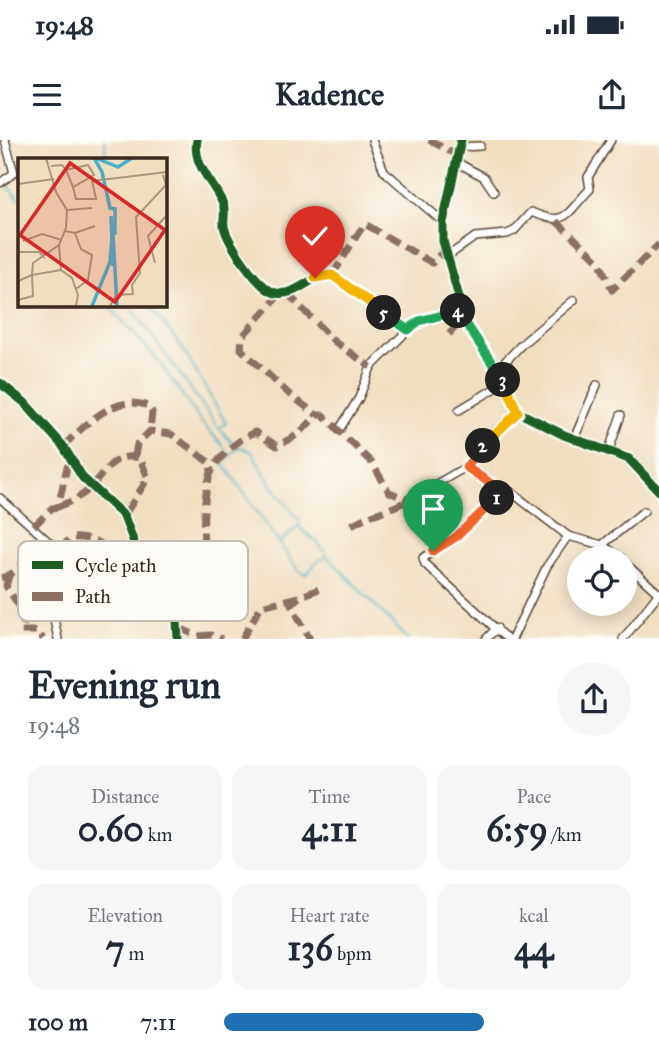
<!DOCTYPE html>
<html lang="en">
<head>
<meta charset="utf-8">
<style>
  body { margin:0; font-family:"IM FELL Great Primer",serif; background:#f6f6f7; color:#1f2937; height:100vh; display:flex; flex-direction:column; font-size:26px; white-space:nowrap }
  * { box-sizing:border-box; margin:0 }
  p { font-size:23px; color:#747a83 }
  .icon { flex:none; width:38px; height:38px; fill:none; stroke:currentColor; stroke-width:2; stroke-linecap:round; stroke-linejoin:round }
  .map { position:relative; height:499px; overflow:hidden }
  .details { display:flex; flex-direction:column; background:#fff; flex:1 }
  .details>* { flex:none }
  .buttons { position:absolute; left:567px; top:406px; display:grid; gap:14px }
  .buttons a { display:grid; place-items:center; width:70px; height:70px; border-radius:50%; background:#fff; box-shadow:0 4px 18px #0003; font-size:35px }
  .pin { position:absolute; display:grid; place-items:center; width:60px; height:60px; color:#fff; margin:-72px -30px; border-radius:50% 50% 50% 0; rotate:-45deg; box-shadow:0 0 7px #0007 }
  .pin .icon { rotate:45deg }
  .km { position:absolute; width:35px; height:35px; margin:-18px; border-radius:50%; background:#222; color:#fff; font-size:19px; line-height:35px; text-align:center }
  .round { display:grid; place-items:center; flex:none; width:74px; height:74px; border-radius:37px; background:#f6f6f7 }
  .summary { display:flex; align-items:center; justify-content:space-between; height:119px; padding:0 28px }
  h1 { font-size:38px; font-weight:700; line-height:52px }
  .metrics { display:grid; grid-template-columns:repeat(3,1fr); gap:10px; height:119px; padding:7px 28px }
  .metrics div { display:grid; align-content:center; border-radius:18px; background:#f6f6f7; text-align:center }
  .metrics b { font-size:35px; font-weight:700 }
  .metrics small { font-size:19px; font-weight:400 }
  .metrics p { font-size:19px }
  ul { padding:0 28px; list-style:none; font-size:23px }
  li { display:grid; grid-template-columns:112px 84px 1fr; align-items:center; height:52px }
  li i { height:18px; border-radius:9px; background:#1f6fb2 }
  .status { display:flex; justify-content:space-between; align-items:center; height:49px; padding:0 35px; background:#fff; direction:ltr }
  .status svg { height:19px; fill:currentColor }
  header { display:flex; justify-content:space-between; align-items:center; height:91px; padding:0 28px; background:#fff; font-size:32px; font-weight:700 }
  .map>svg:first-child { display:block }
</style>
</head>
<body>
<div class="status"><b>19:48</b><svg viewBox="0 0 49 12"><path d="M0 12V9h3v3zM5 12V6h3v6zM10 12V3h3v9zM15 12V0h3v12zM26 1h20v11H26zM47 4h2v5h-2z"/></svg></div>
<header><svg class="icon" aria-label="menu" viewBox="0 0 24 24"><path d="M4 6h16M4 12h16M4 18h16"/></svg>Kadence<svg class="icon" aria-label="share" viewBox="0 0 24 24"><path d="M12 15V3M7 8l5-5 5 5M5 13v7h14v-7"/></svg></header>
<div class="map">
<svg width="659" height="499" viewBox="0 0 659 499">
  <rect width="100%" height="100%" fill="#fdfcf7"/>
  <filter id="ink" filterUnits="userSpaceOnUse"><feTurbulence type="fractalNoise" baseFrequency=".0143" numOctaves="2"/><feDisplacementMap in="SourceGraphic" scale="14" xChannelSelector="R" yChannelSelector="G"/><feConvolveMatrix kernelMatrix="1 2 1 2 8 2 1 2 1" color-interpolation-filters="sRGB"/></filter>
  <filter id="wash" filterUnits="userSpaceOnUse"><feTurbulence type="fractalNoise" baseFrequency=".00686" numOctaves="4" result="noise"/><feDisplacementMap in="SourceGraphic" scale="28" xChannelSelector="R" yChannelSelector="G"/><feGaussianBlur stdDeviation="1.57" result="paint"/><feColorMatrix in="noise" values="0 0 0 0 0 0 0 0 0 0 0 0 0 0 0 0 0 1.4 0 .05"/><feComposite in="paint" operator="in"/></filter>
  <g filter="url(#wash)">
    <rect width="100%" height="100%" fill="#f0debe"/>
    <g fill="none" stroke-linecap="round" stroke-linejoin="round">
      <g stroke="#49aec8" stroke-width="2">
        <polyline points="105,0 105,19"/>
        <polyline points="6,44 19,59"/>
        <polyline points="107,164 158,220 201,282 226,309"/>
        <polyline points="129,164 219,288 232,303 252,312 270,343 300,381 298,386"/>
        <polyline points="148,164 181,206 226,283 221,287"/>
        <polyline points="239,306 223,323 298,430 306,435 317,422 327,416 408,499"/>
        <polyline points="280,403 298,386 318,403 327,416"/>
      </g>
    </g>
  </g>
  <g filter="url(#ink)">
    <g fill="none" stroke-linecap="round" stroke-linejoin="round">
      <defs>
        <g id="minor">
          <path d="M197 0C192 25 214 43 223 64 226 72 223 78 224 86 226 101 260 151 276 153 298 157 311 133 332 135L408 190 429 177 460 170"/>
          <polyline points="372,0 384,31 443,82"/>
          <polyline points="461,0 443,82 443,101 468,189 494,222 518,272 564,295 629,319 659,351"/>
          <polyline points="459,7 480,6"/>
          <polyline points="456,22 484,37 494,52"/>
          <polyline points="0,43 14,33 5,0"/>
          <path d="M448 116 475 97 507 94 514 91 531 72C567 87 565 75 590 49L588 37 611 0"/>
          <polyline points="497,230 522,204 574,160"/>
          <polyline points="0,243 24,262 63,306 83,338 124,376 145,432 168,452 176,464 178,499"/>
          <polyline points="459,270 504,243"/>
          <polyline points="339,290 359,258 371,227 408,190"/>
          <polyline points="574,299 597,245"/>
          <polyline points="609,310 621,275"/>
          <polyline points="466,327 505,353"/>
          <polyline points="0,358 59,411 61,429 50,459 58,499"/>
          <polyline points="408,360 466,327 489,297 518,272"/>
          <polyline points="602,405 644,371"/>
          <polyline points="625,423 657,452"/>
          <polyline points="486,499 497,488"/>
          <polyline points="507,499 425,424 423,418 456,397 501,355 511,352 568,396"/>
          <polyline points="512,499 547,426 568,396 602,405 621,418"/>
          <polyline points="623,499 659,453"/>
        </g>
      </defs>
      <use href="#minor" stroke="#564536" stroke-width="10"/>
      <use href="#minor" stroke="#fff" stroke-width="7"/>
      <g stroke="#8d6e63" stroke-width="7" stroke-dasharray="14 7" stroke-linecap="butt">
        <polyline points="429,0 457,15"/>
        <polyline points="556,81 599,121 612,150 659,104"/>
        <path d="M332 135C345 118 352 100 365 84L432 123 445 109"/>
        <polyline points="281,153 242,197 241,209 289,254 317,275"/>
        <polyline points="287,153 335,202 371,227"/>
        <polyline points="449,194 463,180"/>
        <path d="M63 306C86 285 114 253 148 266L152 272 150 291"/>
        <polyline points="135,316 137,304 150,291 171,294 210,323 211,332"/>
        <path d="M58 367C68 362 78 359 87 351 104 336 111 311 140 318L148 338 124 376"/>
        <path d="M352 385C370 373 390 371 408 360"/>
        <polyline points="34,386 52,368 58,367 67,327 73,321"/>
        <path d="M59 411 70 398C98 395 119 416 143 428"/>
        <polyline points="9,436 6,446 26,477 21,491 37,491 43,499"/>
        <path d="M1 438C22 433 31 408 52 404"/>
        <path d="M173 457 205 417C202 396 203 353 211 333 217 317 239 299 255 292L277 306 299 294 317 275H323L372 323 389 352 408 360"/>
        <polyline points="299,457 291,464 310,499"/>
        <polyline points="179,488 198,496 211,495 222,499"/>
        <polyline points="242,499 261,466 299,457 319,449"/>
      </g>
      <defs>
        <g id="cycleway">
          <path d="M197 0C192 25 214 43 223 64 226 72 223 78 224 86 226 101 260 151 276 153 298 157 311 133 332 135L408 190 429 177 460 170"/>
          <polyline points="461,0 443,82 443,101 468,189 494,222 518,272 564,295 629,319 659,351"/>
          <polyline points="0,243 24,262 63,306 83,338 124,376 145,432 168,452 176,464 178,499"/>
        </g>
      </defs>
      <use href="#cycleway" stroke="#fdfcf7" stroke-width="13"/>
      <use href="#cycleway" stroke="#1b5e20" stroke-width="9"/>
    </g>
  </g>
  <g fill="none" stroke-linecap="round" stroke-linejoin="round" filter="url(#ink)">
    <defs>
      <polyline id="split-1" points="433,411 456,397 497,358"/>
      <polyline id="split-2" points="483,306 466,327 505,353 497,358"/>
      <polyline id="split-3" points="483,306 518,272 503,240"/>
      <polyline id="split-4" points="458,171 503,240"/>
      <polyline id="split-5" points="384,173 408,190 419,181 458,171"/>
      <polyline id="split-6" points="315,138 332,135 384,173"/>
    </defs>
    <use href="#split-1" stroke="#fff" stroke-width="14"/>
    <use href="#split-2" stroke="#fff" stroke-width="14"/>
    <use href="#split-3" stroke="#fff" stroke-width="14"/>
    <use href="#split-4" stroke="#fff" stroke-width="14"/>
    <use href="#split-5" stroke="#fff" stroke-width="14"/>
    <use href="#split-6" stroke="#fff" stroke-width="14"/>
    <use href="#split-1" stroke="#f0652b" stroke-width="9"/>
    <use href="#split-2" stroke="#f0652b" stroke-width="9"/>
    <use href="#split-3" stroke="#f5b400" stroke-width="9"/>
    <use href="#split-4" stroke="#22a559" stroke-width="9"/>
    <use href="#split-5" stroke="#22a559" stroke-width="9"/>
    <use href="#split-6" stroke="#f5b400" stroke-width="9"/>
  </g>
  <g transform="translate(18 18)">
    <rect width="149" height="149" fill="#f0debe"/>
    <path fill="none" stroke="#49aec8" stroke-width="3.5" d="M76 0 84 14 92 50 97 51V75H93M78 0 100 9 114 0M93 58 95 108M95 76 99 148M74 148 92 104 94 80"/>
    <path fill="none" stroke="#a8967e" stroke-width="2" d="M33 8 44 7 48 12 70 7 76 17 55 29 48 12M74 23 149 14M0 26 36 21M55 29 58 41H78L74 22M49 52 74 50M47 73 57 75 63 91 74 97 70 122 58 131M57 75 77 68M5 83 24 76 44 82M41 87 43 112 54 120 60 137 58 148M0 94H21L27 100M137 105 130 78 149 57M0 123 14 117 15 105 41 87 48 70 49 52 38 34 28 0M0 142 15 138 14 117 43 112M92 148 98 137 115 136 114 127 122 115 118 59 148 27 145 17"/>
    <path fill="#d62828" fill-opacity="0.15" stroke="#d62828" stroke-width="3.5" d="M52 5 147 72 97 144 2 77Z"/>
    <rect width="149" height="149" fill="none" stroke="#3b2a1e" stroke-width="3.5"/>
  </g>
  <rect x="18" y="401" width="230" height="80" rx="10" fill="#fdfcf7" stroke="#c3bdb6" stroke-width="2"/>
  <rect x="32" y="421" width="31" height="8" fill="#1b5e20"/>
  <rect x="32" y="452" width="31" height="9" fill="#8d6e63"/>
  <g font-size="19" fill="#3b2a1e">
    <text x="75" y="432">Cycle path</text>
    <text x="75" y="463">Path</text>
  </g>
</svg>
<div class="buttons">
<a><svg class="icon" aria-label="locate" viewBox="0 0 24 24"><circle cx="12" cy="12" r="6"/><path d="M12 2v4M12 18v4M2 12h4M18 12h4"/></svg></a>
</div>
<div class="pin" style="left:433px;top:411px;background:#1e9e55"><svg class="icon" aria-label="arrive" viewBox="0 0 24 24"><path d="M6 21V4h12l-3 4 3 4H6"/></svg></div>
<div class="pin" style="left:315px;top:138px;background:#d93025"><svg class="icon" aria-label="check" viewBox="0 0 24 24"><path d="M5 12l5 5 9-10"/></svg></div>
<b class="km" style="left:497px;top:358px">1</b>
<b class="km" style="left:483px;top:306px">2</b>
<b class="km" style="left:503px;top:240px">3</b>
<b class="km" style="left:458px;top:171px">4</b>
<b class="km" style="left:384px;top:173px">5</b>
</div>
<section class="details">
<div class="summary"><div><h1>Evening run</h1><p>19:48</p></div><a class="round"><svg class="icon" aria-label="share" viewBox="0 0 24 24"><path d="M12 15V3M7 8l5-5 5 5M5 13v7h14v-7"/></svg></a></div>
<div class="metrics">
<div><p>Distance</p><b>0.60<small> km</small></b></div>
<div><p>Time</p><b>4:11</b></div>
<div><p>Pace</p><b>6:59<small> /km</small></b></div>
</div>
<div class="metrics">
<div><p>Elevation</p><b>7<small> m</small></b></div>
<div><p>Heart rate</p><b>136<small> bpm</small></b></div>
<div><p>kcal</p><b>44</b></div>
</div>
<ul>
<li><b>100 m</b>7:11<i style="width:64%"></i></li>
</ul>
</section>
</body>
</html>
